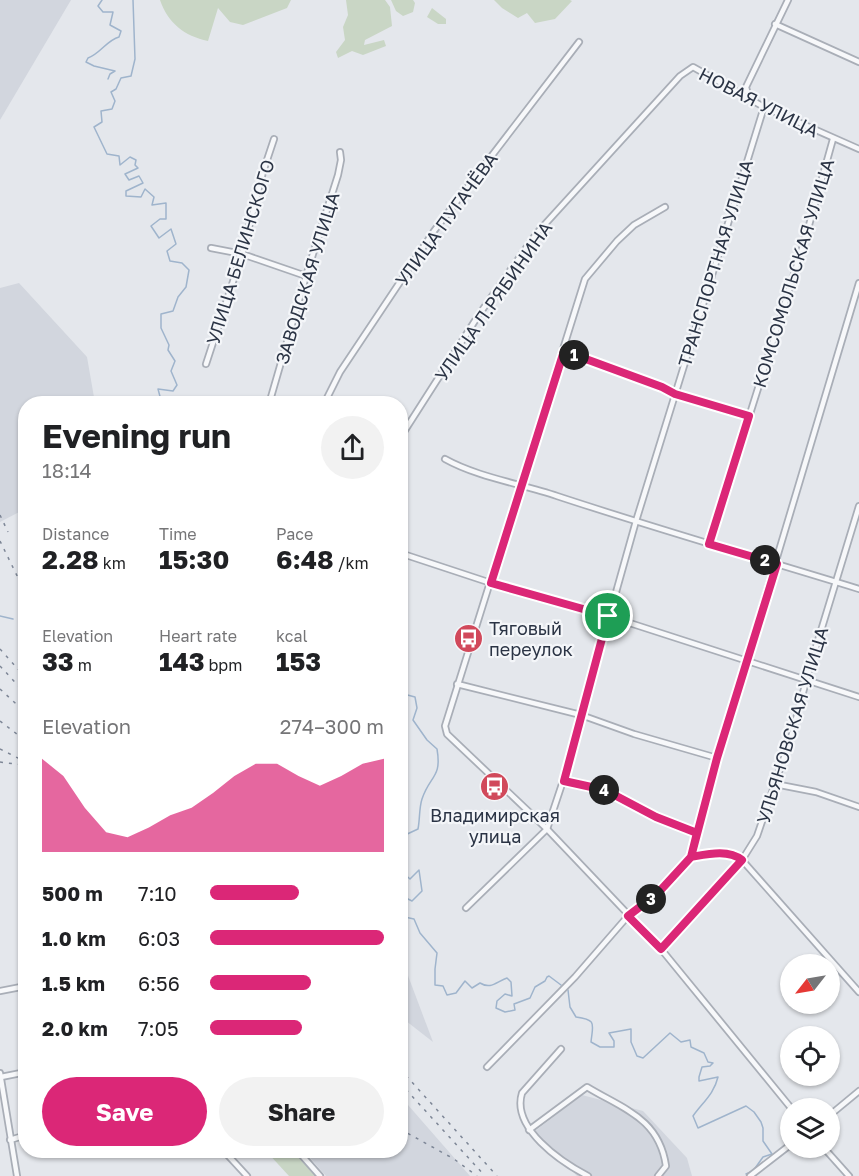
<!DOCTYPE html>
<html lang="en">
<head>
<meta charset="utf-8">
<style>
  body { margin:0; font-family:"Golos Text",sans-serif; background:#f2f2f2; color:#202124; height:100vh; display:flex; flex-direction:column; font-size:22px; white-space:nowrap }
  * { box-sizing:border-box; margin:0 }
  p { font-size:20px; color:#757577 }
  .icon { flex:none; width:33px; height:33px; fill:none; stroke:currentColor; stroke-width:2; stroke-linecap:round; stroke-linejoin:round }
  .map { position:relative; flex:1; overflow:hidden }
  .sheet { position:absolute; left:18px; top:396px; width:390px; height:762px; display:flex; flex-direction:column; background:#fff; border-radius:24px; box-shadow:0 2px 4px #0004 }
  .sheet>* { flex:none }
  .needle { width:39px; rotate:239deg }
  .fabs { position:absolute; left:780px; top:954px; display:grid; gap:12px }
  .fabs a { display:grid; place-items:center; width:60px; height:60px; border-radius:50%; background:#fff; box-shadow:0 2px 4px #0004; font-size:30px }
  .pin { position:absolute; display:grid; place-items:center; width:51px; height:51px; color:#fff; margin:-26px; border:3px solid #fff; border-radius:50%; box-shadow:0 2px 6px #0007 }
  .km { position:absolute; width:30px; height:30px; margin:-15px; border-radius:50%; background:#222; color:#fff; font-size:16px; line-height:30px; text-align:center }
  .round { display:grid; place-items:center; flex:none; width:63px; height:63px; border-radius:32px; background:#f2f2f2 }
  .summary { display:flex; align-items:center; justify-content:space-between; height:102px; padding:0 24px }
  h1 { font-size:33px; font-weight:700; line-height:45px }
  .figures { display:grid; grid-template-columns:repeat(3,1fr); gap:9px; height:102px; padding:6px 24px }
  .figures div { display:grid; align-content:center }
  .figures b { font-size:26px; font-weight:700 }
  .figures small { font-size:16px; font-weight:400 }
  .figures p { font-size:16px }
  .chart { height:168px; padding:12px 24px }
  .chart p { display:flex; justify-content:space-between }
  .chart svg { width:100%; height:108px; margin-top:6px; fill:#db2777; opacity:.7 }
  .button { display:flex; gap:12px; margin-top:auto; padding:12px 24px }
  .button a { flex:1; height:69px; border-radius:36px; background:#db2777; color:#fff; font-size:24px; font-weight:700; line-height:69px; text-align:center }
  .button a+a { background:#f2f2f2; color:#202124 }
  ul { padding:0 24px; list-style:none; font-size:20px }
  li { display:grid; grid-template-columns:96px 72px 1fr; align-items:center; height:45px }
  li i { height:15px; border-radius:8px; background:#db2777 }
  .map>svg:first-child { display:block }
</style>
</head>
<body>
<div class="map">
<svg width="859" height="1176" viewBox="0 0 859 1176">
  <rect width="100%" height="100%" fill="#e4e7ec"/>
  <g fill="#d2d6de">
    <polygon points="0,0 71,0 0,120"/>
    <polygon points="19,283 87,357 95,403 26,404 25,509 0,522 0,288"/>
    <polygon points="400,957 401,957 433,1042 401,1017"/>
    <polygon points="582,1095 643,1111 687,1158 692,1176 577,1176 535,1131"/>
    <polygon points="401,1097 470,1176 326,1176 304,1151 400,1150"/>
  </g>
  <g fill="#c9d6c5">
    <path d="M160 0H291L287 8 243 25 230 22 218 8 208 41C184 36 168 23 160 0Z"/>
    <polygon points="346,0 385,0 390,7 392,26 365,40 364,45 384,40 386,46 363,55 352,51 338,58 336,52 345,40 343,27 348,15"/>
    <polygon points="391,0 413,0 415,3 413,12 403,16 396,11"/>
    <polygon points="494,0 570,0 572,1 555,19 535,23 527,13 518,18 502,8"/>
    <polygon points="432,8 446,19 446,24 438,24 427,17"/>
    <polygon points="266,1151 294,1151 317,1176 289,1176"/>
  </g>
  <g fill="none" stroke-linecap="round" stroke-linejoin="round">
    <g stroke="#9fb4cc" stroke-width="1.5">
      <path d="M102 0 98 6 103 12H113L110 25 121 31 119 37C107 40 100 54 88 58L86 62 94 66 115 71 110 74 108 79"/>
      <polyline points="133,0 135,59 131,76 121,78 116,89 111,92 115,101 112,109 101,111 102,122 94,127 107,154 119,156 120,165 130,157 136,160 135,165 138,168 125,174 129,180 139,176 143,183 126,191 126,196 141,197 145,189 154,197 152,205 166,203 166,219 160,219 151,226 159,238 171,229 176,244 167,251 170,261 182,263 189,270 186,287 178,297 173,311 161,314 161,328 169,345 168,350 175,361 171,371 177,385 173,391 158,389 162,404"/>
      <polyline points="0,616 13,619"/>
      <path d="M400 693 415 697 417 708 413 720 427 740 437 749C442 778 430 775 422 799 419 808 420 819 418 829L403 836 400 842"/>
      <polyline points="400,870 410,879 419,870 422,891 412,901 400,895"/>
      <path d="M400 916 414 919 420 933 437 953 435 969V985L443 986 447 995 456 993 465 981 472 988 480 983C491 990 497 981 507 978L511 982 512 996 505 994 497 1001 496 1008 505 1012 515 1010 514 1004 530 998 535 987 545 981 547 977 549 976 561 985"/>
      <path d="M568 990 570 1007 576 1017C597 1020 593 1023 591 1042L600 1047H614V1041L609 1033 631 1029V1042L637 1056 643 1058 670 1033 681 1042 690 1040 691 1047 704 1053 708 1062 713 1063 710 1066 702 1067 699 1077V1081L718 1077C714 1094 703 1102 693 1116L698 1128 746 1106 754 1112 761 1122 763 1128V1141L772 1154 763 1157 753 1171 746 1174"/>
    </g>
    <defs>
      <g id="street">
        <polyline points="775,24 859,62"/>
        <polyline points="749,99 746,87 788,0"/>
        <polyline points="665,207 634,225 617,241 585,279 445,726 447,734 547,829 661,949 791,1108"/>
        <polyline points="211,248 242,254 306,276"/>
        <polyline points="564,351 662,387 675,394 749,416"/>
        <polyline points="206,364 242,254 263,172 274,139"/>
        <polyline points="269,404 306,276 338,175 341,160 340,152"/>
        <polyline points="324,404 340,372 434,231 579,42"/>
        <polyline points="400,438 478,316 536,234 680,76 693,67 764,107 859,149"/>
        <path d="M445 459C477 477 522 484 557 496 657 529 758 558 859 589"/>
        <polyline points="709,544 806,236 833,139"/>
        <polyline points="400,553 491,583 608,616 859,697"/>
        <polyline points="457,684 581,715 634,734 717,758"/>
        <polyline points="563,781 605,790 656,817 697,833"/>
        <polyline points="775,784 816,792 859,807"/>
        <path d="M691 857C707 854 728 849 742 860L859 992"/>
        <polyline points="466,908 547,829 563,781 636,521 764,107"/>
        <polyline points="661,949 742,860 757,836 792,734 809,670 859,506"/>
        <polyline points="0,991 26,986"/>
        <path d="M561 1049 522 1093C511 1128 561 1162 588 1176"/>
        <polyline points="487,1067 575,977 628,916 659,893 691,857 717,758 859,283"/>
        <polyline points="0,1073 17,1176"/>
        <polyline points="1,1077 26,1072"/>
        <polyline points="830,1115 859,1091"/>
        <path d="M529 1130 587 1087C623 1109 659 1118 666 1166L658 1176"/>
        <polyline points="10,1140 26,1135"/>
        <polyline points="824,1148 849,1176"/>
        <polyline points="223,1150 247,1176"/>
        <polyline points="297,1150 320,1176"/>
        <polyline points="750,1176 790,1145"/>
      </g>
    </defs>
    <use href="#street" stroke="#a9aeb7" stroke-width="8"/>
    <use href="#street" stroke="#f7f8fa" stroke-width="4.5"/>
    <g stroke="#7d8696" stroke-width="1.5" stroke-dasharray="3 6" stroke-linecap="butt">
      <polyline points="0,515 8,532"/>
      <polyline points="0,541 26,594"/>
      <polyline points="0,649 26,678"/>
      <polyline points="0,666 26,694"/>
      <polyline points="0,689 26,713"/>
      <polyline points="0,721 26,741"/>
      <polyline points="0,749 26,762"/>
      <polyline points="0,762 23,765"/>
      <polyline points="400,1069 497,1176"/>
      <polyline points="400,1083 485,1176"/>
      <polyline points="400,1129 454,1159 477,1176"/>
    </g>
  </g>
  <g fill="none" stroke-linecap="round" stroke-linejoin="round">
    <defs>
      <path id="route" d="M608 616 491 583 564 351 662 387 675 394 749 416 709 544 777 564 717 758 691 857 658 893 628 916 661 949 742 860C728 849 708 854 691 857L697 833 656 817 605 790 564 781 608 616"/>
    </defs>
    <use href="#route" stroke="#fff" stroke-width="12"/>
    <use href="#route" stroke="#db2777" stroke-width="8"/>
  </g>
  <defs>
    <symbol id="bus-disc" viewBox="-11 -11 22 22"><circle r="9.5" fill="#d1495b" stroke="#f4f6f9"/><path d="M-5-6H5V4H4V6H2V4H-2V6H-4V4H-5ZM-3.5-4V0h7V-4ZM-3.5 1.2v1.5H-2V1.2ZM2 1.2v1.5H3.5V1.2Z" fill="#fff"/></symbol>
  </defs>
  <g fill-rule="evenodd">
    <use href="#bus-disc" x="452" y="622" width="33" height="33"/>
    <use href="#bus-disc" x="478" y="770" width="33" height="33"/>
  </g>
  <g text-anchor="middle" dominant-baseline="central" stroke-width="4.5" stroke-linejoin="round" paint-order="stroke">
    <g font-size="18" fill="#2b3445" stroke="#f4f6f9">
      <text transform="translate(759 102) rotate(27)">НОВАЯ УЛИЦА</text>
      <text transform="translate(446 219) rotate(-54)">УЛИЦА ПУГАЧЁВА</text>
      <text transform="translate(240 252) rotate(-73)">УЛИЦА БЕЛИНСКОГО</text>
      <text transform="translate(715 263) rotate(-73)">ТРАНСПОРТНАЯ УЛИЦА</text>
      <text transform="translate(793 273) rotate(-73)">КОМСОМОЛЬСКАЯ УЛИЦА</text>
      <text transform="translate(307 278) rotate(-73)">ЗАВОДСКАЯ УЛИЦА</text>
      <text transform="translate(493 301) rotate(-55)">УЛИЦА Л.РЯБИНИНА</text>
      <text transform="translate(792 725) rotate(-73)">УЛЬЯНОВСКАЯ УЛИЦА</text>
    </g>
    <g font-size="18" fill="#2b3445" stroke="#f4f6f9" text-anchor="start">
      <text x="489" y="628">Тяговый<tspan x="489" dy="21">переулок</tspan></text>
      <text x="495" y="815" text-anchor="middle">Владимирская<tspan x="495" dy="21">улица</tspan></text>
    </g>
  </g>
</svg>
<div class="fabs">
<a><svg class="needle" viewBox="-14 -14 28 28"><path d="M0-13l5 13h-10z" fill="#e53935"/><path d="M0 13l5-13h-10z" fill="#757577"/></svg></a>
<a><svg class="icon" aria-label="locate" viewBox="0 0 24 24"><circle cx="12" cy="12" r="6"/><path d="M12 2v4M12 18v4M2 12h4M18 12h4"/></svg></a>
<a><svg class="icon" aria-label="layers" viewBox="0 0 24 24"><path d="M12 4l9 5-9 5-9-5zM3 14l9 5 9-5"/></svg></a>
</div>
<div class="pin" style="left:608px;top:616px;background:#1e9e55"><svg class="icon" aria-label="arrive" viewBox="0 0 24 24"><path d="M6 21V4h12l-3 4 3 4H6"/></svg></div>
<b class="km" style="left:574px;top:355px">1</b>
<b class="km" style="left:765px;top:560px">2</b>
<b class="km" style="left:651px;top:899px">3</b>
<b class="km" style="left:604px;top:790px">4</b>
<section class="sheet">
<div class="summary"><div><h1>Evening run</h1><p>18:14</p></div><a class="round"><svg class="icon" aria-label="share" viewBox="0 0 24 24"><path d="M12 15V3M7 8l5-5 5 5M5 13v7h14v-7"/></svg></a></div>
<div class="figures">
<div><p>Distance</p><b>2.28<small> km</small></b></div>
<div><p>Time</p><b>15:30</b></div>
<div><p>Pace</p><b>6:48<small> /km</small></b></div>
</div>
<div class="figures">
<div><p>Elevation</p><b>33<small> m</small></b></div>
<div><p>Heart rate</p><b>143<small> bpm</small></b></div>
<div><p>kcal</p><b>153</b></div>
</div>
<div class="chart"><p><span>Elevation</span>274–300 m</p>
<svg viewBox="0 0 160 44" preserveAspectRatio="none"><path d="M0 44V6L10 13L20 26L30 36L40 38L50 34L60 29L70 26L80 20L90 13L100 8L110 8L120 13L130 17L140 13L150 8L160 6V44z"/></svg>
</div>
<ul>
<li><b>500 m</b>7:10<i style="width:51%"></i></li>
<li><b>1.0 km</b>6:03<i style="width:100%"></i></li>
<li><b>1.5 km</b>6:56<i style="width:58%"></i></li>
<li><b>2.0 km</b>7:05<i style="width:53%"></i></li>
</ul>
<div class="button"><a>Save</a><a>Share</a></div>
</section>
</div>
</body>
</html>
